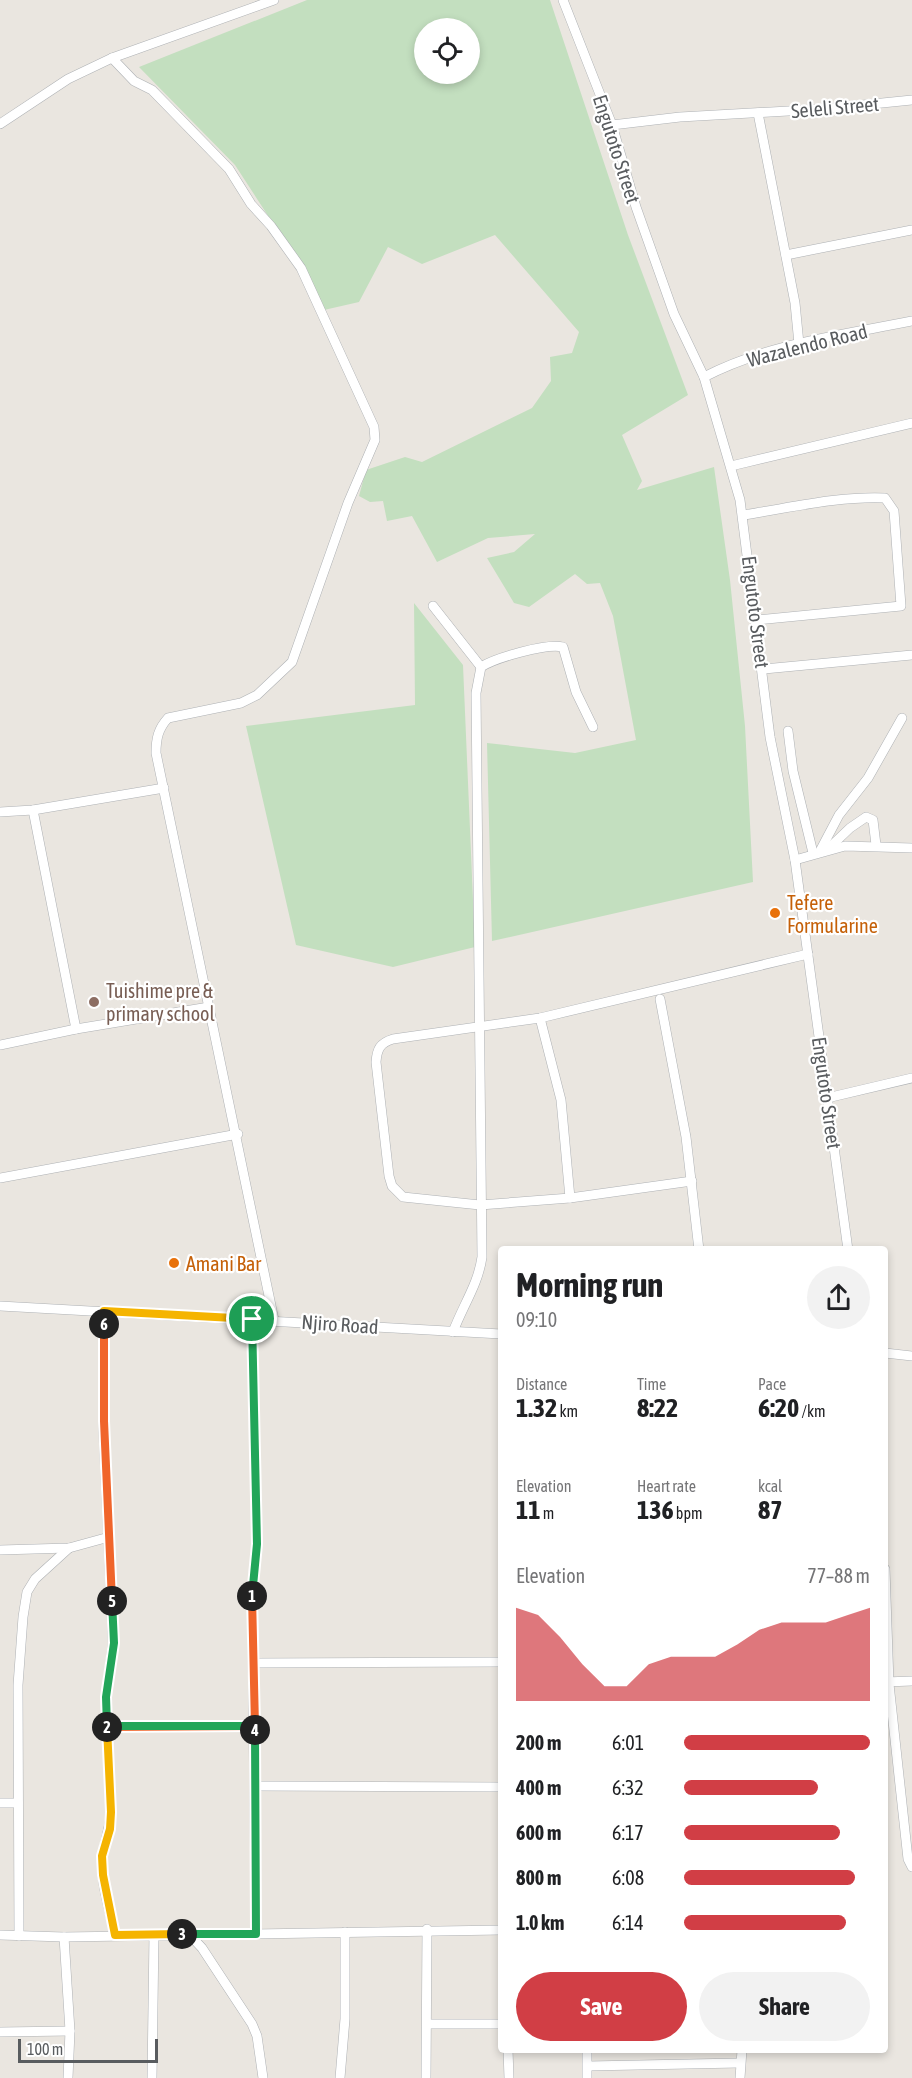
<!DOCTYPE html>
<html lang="en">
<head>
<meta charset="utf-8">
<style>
  body { margin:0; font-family:"Asap Condensed",sans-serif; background:#f2f2f2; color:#202124; height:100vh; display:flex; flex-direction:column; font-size:22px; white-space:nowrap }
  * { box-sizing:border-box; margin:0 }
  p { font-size:20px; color:#757577 }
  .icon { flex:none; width:33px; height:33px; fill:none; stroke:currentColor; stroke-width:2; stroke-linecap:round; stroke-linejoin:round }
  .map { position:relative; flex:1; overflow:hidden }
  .side { position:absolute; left:498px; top:1246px; width:390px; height:807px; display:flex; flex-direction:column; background:#fff; border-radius:6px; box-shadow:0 3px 9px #0003 }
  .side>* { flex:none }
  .buttons { position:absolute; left:414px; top:18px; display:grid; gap:12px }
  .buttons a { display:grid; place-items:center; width:66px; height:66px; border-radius:50%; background:#fff; box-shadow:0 3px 9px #0003; font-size:30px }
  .scale { position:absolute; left:18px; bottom:15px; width:140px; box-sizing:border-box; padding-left:6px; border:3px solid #595c5f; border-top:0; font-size:16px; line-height:21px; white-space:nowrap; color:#595c5f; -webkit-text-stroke:4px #fff; paint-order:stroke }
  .pin { position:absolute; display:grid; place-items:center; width:51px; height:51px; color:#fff; margin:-26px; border:3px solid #fff; border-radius:50%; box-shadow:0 2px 6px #0007 }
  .km { position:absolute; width:30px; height:30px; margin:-15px; border-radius:50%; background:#222; color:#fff; font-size:16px; line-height:30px; text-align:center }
  .round { display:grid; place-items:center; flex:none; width:63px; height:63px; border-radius:32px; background:#f2f2f2 }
  .head { display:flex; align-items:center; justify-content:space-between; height:102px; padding:0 18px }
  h1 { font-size:33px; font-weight:700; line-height:45px }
  .metrics { display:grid; grid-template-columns:repeat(3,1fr); gap:9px; height:102px; padding:6px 18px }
  .metrics div { display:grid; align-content:center }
  .metrics b { font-size:26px; font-weight:700 }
  .metrics small { font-size:16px; font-weight:400 }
  .metrics p { font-size:16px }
  .chart { height:168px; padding:12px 18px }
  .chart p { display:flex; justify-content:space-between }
  .chart svg { width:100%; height:108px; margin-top:6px; fill:#d13e45; opacity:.7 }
  .primary-button { display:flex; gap:12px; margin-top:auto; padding:12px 18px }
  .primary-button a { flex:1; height:69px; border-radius:36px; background:#d13e45; color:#fff; font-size:24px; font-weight:700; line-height:69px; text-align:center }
  .primary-button a+a { background:#f2f2f2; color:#202124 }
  ul { padding:0 18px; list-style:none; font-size:20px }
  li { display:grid; grid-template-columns:96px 72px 1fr; align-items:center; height:45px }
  li i { height:15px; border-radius:8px; background:#d13e45 }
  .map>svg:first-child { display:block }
</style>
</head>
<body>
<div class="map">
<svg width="912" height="2078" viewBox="0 0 912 2078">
  <rect width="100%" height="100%" fill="#eae6e0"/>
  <g fill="#c3dfbf" fill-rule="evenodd">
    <path d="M307 0H550L628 235 688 395 622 435 642 481 637 490 714 467 730 580 745 726 753 882 492 941 487 743 575 753 636 740 613 616 600 583 587 584 575 574 529 607 514 603 487 558 514 552 535 534 488 538 437 562 412 516 387 521 383 501 370 502 359 496 366 470 405 457 422 462 532 408 551 381 550 357 572 353 579 332 495 235 422 264 388 247 359 302 324 310 291 251 235 165 139 67ZM424 28H470V74H424Z"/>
    <polygon points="414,603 463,665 475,947 393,967 296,945 246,726 415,705"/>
  </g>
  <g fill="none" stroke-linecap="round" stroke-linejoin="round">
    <defs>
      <g id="minor">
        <polyline points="563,0 612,125 636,207 674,314 704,377 740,500 770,737 795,860 848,1250"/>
        <path d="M112 58 134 81 152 90 229 169 251 204 271 226 301 268 374 427 375 440 348 503 292 662 257 695 241 703 168 718C158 729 156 739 156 753L274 1320"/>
        <polyline points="758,113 795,303 799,344"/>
        <polyline points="0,124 68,79 112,58 274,0"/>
        <polyline points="612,125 680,117 823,109 912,100"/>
        <polyline points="786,255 912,230"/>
        <path d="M704 377C767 344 843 335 912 321"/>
        <polyline points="731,466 912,423"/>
        <path d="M743 515C790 508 838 496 885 498L894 511 901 606 757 620"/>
        <polyline points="433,606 481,667"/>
        <polyline points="764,669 912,655"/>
        <polyline points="788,731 793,771 813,853"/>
        <polyline points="33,810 76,1029"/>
        <polyline points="0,812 33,810 164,788"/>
        <polyline points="829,848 850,828 866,817 873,820 876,845"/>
        <polyline points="820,851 839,815 868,778 902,718"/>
        <polyline points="795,860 845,846 912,848"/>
        <polyline points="660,999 686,1137 699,1250"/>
        <polyline points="540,1018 561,1100 570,1198"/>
        <polyline points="0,1045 76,1029 209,1007"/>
        <polyline points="827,1098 912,1078"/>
        <polyline points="0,1178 238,1134"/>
        <path d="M692 1181 570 1198 480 1205 403 1197 392 1186 389 1176 376 1062C377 1049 380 1043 393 1039L540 1018 808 954"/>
        <polyline points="0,1306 501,1334"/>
        <path d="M104 1311 103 1421 113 1643 106 1697 111 1812C110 1827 105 1840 103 1854 99 1880 110 1910 115 1935"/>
        <polyline points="252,1319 257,1544 252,1591 256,1933"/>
        <path d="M453 1332C463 1305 478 1285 482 1257L476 693 481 667C495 658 546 643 563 647L576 692 593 727"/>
        <polyline points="885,1353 912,1356"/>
        <polyline points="0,1550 69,1548 109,1537"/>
        <polyline points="885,1569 889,1684 908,1859 912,1867"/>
        <polyline points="255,1663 501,1662"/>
        <polyline points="885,1682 912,1681"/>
        <polyline points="107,1726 255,1726"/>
        <polyline points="255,1786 501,1787"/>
        <polyline points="0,1803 18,1803"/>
        <polyline points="189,1934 202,1948 252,2024 257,2036 263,2078"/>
        <polyline points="0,1935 64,1937 501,1930"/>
        <polyline points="19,1936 18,1685 23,1617 27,1592 35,1579 69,1548"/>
        <polyline points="64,1937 70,2031 68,2078"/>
        <polyline points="427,2024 501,2024"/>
        <polyline points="0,2032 70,2031"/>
        <polyline points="508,2050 509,2078"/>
        <polyline points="587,2050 587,2078"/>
        <polyline points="588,2066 739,2063"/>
        <polyline points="152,2078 154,1934"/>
        <polyline points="340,2078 345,2019 345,1932"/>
        <polyline points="426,2078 427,1929"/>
        <polyline points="740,2078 742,2050"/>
      </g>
    </defs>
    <use href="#minor" stroke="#aeb1b4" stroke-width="10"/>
    <use href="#minor" stroke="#fff" stroke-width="9"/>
  </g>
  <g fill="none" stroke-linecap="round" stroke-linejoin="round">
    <defs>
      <polyline id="split-1" points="252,1319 257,1544 252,1596"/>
      <polyline id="split-2" points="107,1727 255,1726 252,1596"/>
      <polyline id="split-3" points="107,1727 111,1812 110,1829 102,1856 103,1875 115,1935 182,1934"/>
      <polyline id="split-4" points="182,1934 256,1934 255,1730"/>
      <polyline id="split-5" points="112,1601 114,1643 106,1697 107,1726 255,1726 255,1730"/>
      <polyline id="split-6" points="104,1324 104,1421 112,1601"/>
      <polyline id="split-7" points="104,1324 104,1311 252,1319"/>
    </defs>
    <use href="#split-1" stroke="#fff" stroke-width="12"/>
    <use href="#split-2" stroke="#fff" stroke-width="12"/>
    <use href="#split-3" stroke="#fff" stroke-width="12"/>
    <use href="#split-4" stroke="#fff" stroke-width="12"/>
    <use href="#split-5" stroke="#fff" stroke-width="12"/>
    <use href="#split-6" stroke="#fff" stroke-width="12"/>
    <use href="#split-7" stroke="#fff" stroke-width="12"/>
    <use href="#split-1" stroke="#22a559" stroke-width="8"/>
    <use href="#split-2" stroke="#f0652b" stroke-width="8"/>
    <use href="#split-3" stroke="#f5b400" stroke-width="8"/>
    <use href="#split-4" stroke="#22a559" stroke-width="8"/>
    <use href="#split-5" stroke="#22a559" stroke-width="8"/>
    <use href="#split-6" stroke="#f0652b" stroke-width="8"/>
    <use href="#split-7" stroke="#f5b400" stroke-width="8"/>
  </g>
  <g fill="#e8710a" stroke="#fff" stroke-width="2">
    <circle cx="775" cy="913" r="6"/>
    <circle cx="174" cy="1263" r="6"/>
  </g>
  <circle fill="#8d6e63" stroke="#fff" stroke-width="2" cx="94" cy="1002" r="6"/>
  <g text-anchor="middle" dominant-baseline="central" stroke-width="4.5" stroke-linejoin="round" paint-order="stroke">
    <g font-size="20" fill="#595c5f" stroke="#fff">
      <text transform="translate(835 107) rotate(-5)">Seleli Street</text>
      <text transform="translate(617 149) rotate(72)">Engutoto Street</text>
      <text transform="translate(807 345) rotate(-14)">Wazalendo Road</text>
      <text transform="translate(756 612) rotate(83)">Engutoto Street</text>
      <text transform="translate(827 1093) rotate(82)">Engutoto Street</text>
      <text transform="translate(340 1324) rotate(4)">Njiro Road</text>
    </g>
    <g font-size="20" fill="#c56008" stroke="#fff" text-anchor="start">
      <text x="787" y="902">Tefere<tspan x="787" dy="23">Formularine</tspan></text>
      <text x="186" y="1263">Amani Bar</text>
    </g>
    <g font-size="20" fill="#785e54" stroke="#fff" text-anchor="start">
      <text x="106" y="990">Tuishime pre &amp;<tspan x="106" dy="23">primary school</tspan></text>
    </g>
  </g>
</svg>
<div class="buttons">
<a><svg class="icon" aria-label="locate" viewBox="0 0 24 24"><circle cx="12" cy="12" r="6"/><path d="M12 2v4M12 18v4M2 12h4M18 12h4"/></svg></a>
</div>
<div class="scale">100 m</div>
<div class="pin" style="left:252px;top:1319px;background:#1e9e55"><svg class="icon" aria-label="arrive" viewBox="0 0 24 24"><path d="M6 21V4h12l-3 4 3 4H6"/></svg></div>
<b class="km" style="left:252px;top:1596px">1</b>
<b class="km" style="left:107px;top:1727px">2</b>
<b class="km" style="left:182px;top:1934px">3</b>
<b class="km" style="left:255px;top:1730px">4</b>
<b class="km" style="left:112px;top:1601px">5</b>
<b class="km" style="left:104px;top:1324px">6</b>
<section class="side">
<div class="head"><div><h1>Morning run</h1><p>09:10</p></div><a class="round"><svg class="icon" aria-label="share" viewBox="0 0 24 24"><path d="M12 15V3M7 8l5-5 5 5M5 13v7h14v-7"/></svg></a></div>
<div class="metrics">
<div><p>Distance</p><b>1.32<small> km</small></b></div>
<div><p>Time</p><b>8:22</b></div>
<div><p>Pace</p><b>6:20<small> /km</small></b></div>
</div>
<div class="metrics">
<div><p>Elevation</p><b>11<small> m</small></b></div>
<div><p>Heart rate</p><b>136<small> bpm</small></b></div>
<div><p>kcal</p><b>87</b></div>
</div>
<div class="chart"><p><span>Elevation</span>77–88 m</p>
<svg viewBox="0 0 160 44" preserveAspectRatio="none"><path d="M0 44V6L10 9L20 18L30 29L40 38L50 38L60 29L70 26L80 26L90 26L100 21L110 15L120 12L130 12L140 12L150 9L160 6V44z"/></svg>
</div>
<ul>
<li><b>200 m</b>6:01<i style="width:100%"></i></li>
<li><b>400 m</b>6:32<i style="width:72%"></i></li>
<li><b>600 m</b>6:17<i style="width:84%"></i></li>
<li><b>800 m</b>6:08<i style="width:92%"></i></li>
<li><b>1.0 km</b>6:14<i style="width:87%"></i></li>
</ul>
<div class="primary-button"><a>Save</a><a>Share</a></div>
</section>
</div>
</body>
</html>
